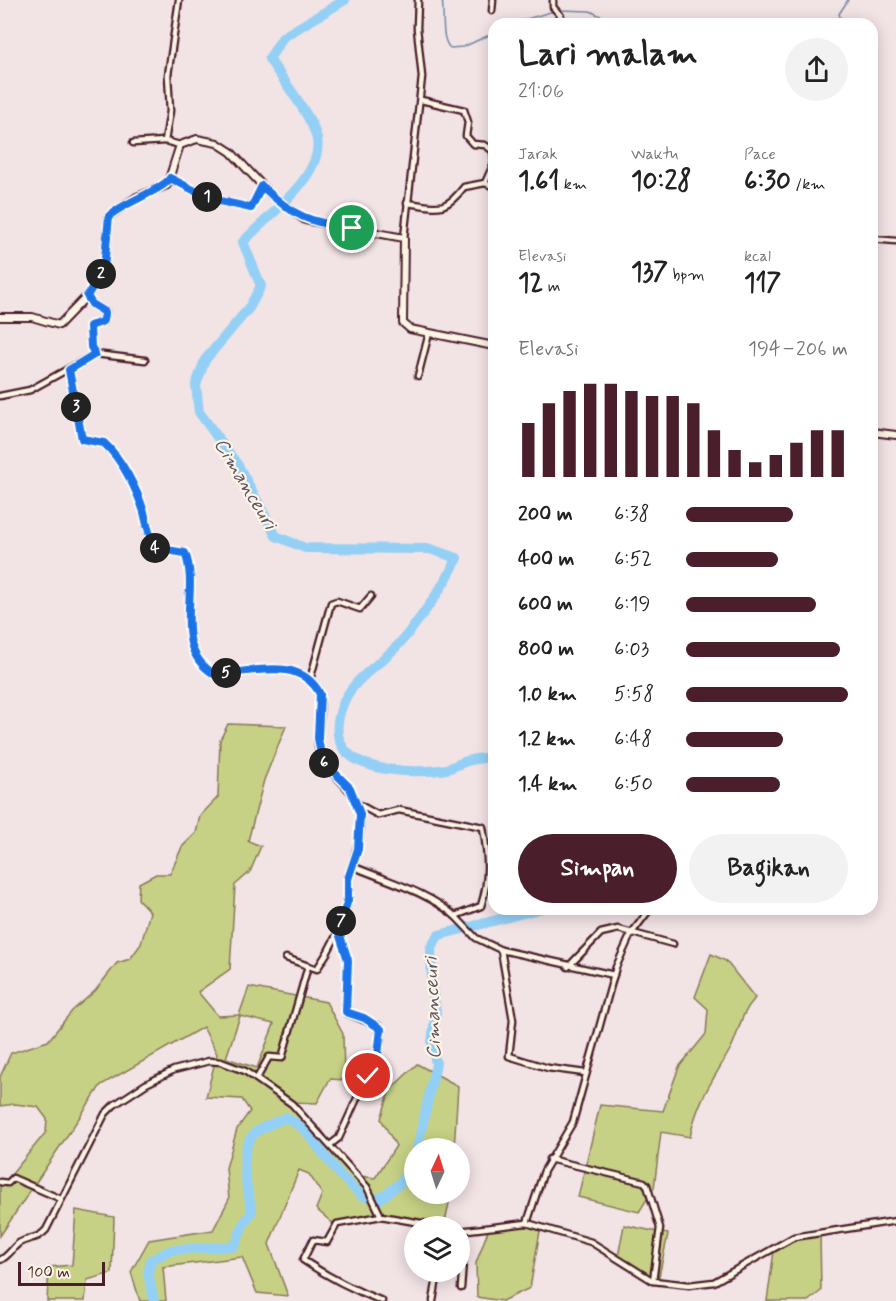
<!DOCTYPE html>
<html lang="id">
<head>
<meta charset="utf-8">
<style>
  body { margin:0; font-family:Mynerve,sans-serif; background:#f2f2f2; color:#222; height:100vh; display:flex; flex-direction:column; font-size:22px; white-space:nowrap }
  * { box-sizing:border-box; margin:0 }
  p { font-size:20px; color:#767676 }
  .icon { flex:none; width:33px; height:33px; fill:none; stroke:currentColor; stroke-width:2; stroke-linecap:round; stroke-linejoin:round }
  .map { position:relative; flex:1; overflow:hidden }
  .drawer { position:absolute; left:488px; top:18px; width:390px; height:897px; display:flex; flex-direction:column; background:#fff; border-radius:18px; box-shadow:0 3px 15px #0003 }
  .drawer>* { flex:none }
  .needle { width:39px; rotate:4deg }
  .tools { position:absolute; left:404px; top:1138px; display:grid; gap:12px }
  .tools a { display:grid; place-items:center; width:66px; height:66px; border-radius:50%; background:#fff; box-shadow:0 3px 15px #0003; font-size:30px }
  .scale { position:absolute; left:18px; bottom:15px; width:87px; box-sizing:border-box; padding-left:6px; border:3px solid #4a1f2b; border-top:0; font-size:16px; line-height:21px; white-space:nowrap; color:#4a1f2b; -webkit-text-stroke:4px #fcf5e5; paint-order:stroke }
  .pin { position:absolute; display:grid; place-items:center; width:51px; height:51px; color:#fff; margin:-26px; border:3px solid #fff; border-radius:50%; box-shadow:0 2px 6px #0007 }
  .km { position:absolute; width:30px; height:30px; margin:-15px; border-radius:50%; background:#222; color:#fff; font-size:16px; line-height:30px; text-align:center }
  .round { display:grid; place-items:center; flex:none; width:63px; height:63px; border-radius:32px; background:#f2f2f2 }
  .headline { display:flex; align-items:center; justify-content:space-between; height:102px; padding:0 30px }
  h1 { font-size:33px; font-weight:700; line-height:45px }
  .metrics { display:grid; grid-template-columns:repeat(3,1fr); gap:9px; height:102px; padding:6px 30px }
  .metrics div { display:grid; align-content:center }
  .metrics b { font-size:26px; font-weight:700 }
  .metrics small { font-size:16px; font-weight:400 }
  .metrics p { font-size:16px }
  .chart { height:168px; padding:12px 30px }
  .chart p { display:flex; justify-content:space-between }
  .chart svg { width:100%; height:108px; margin-top:6px; stroke:#4a1f2b; stroke-width:6 }
  .action { display:flex; gap:12px; margin-top:auto; padding:12px 30px }
  .action a { flex:1; height:69px; border-radius:36px; background:#4a1f2b; color:#fff; font-size:24px; font-weight:700; line-height:69px; text-align:center }
  .action a+a { background:#f2f2f2; color:#222 }
  ul { padding:0 30px; list-style:none; font-size:20px }
  li { display:grid; grid-template-columns:96px 72px 1fr; align-items:center; height:45px }
  li i { height:15px; border-radius:8px; background:#4a1f2b }
  .map>svg:first-child { display:block }
</style>
</head>
<body>
<div class="map">
<svg width="896" height="1301" viewBox="0 0 896 1301">
  <rect width="100%" height="100%" fill="#f2e3e5"/>
  <filter id="ink" filterUnits="userSpaceOnUse"><feTurbulence type="fractalNoise" baseFrequency=".0167" numOctaves="2"/><feDisplacementMap in="SourceGraphic" scale="12" xChannelSelector="R" yChannelSelector="G"/><feConvolveMatrix kernelMatrix="1 2 1 2 8 2 1 2 1" color-interpolation-filters="sRGB"/></filter>
  <g filter="url(#ink)">
    <g fill="#c6d185" stroke="#887858" stroke-width="1.5" fill-rule="evenodd">
      <path d="M228 724 286 726 264 780 248 841 261 846 250 872 235 885 230 969 198 992 218 1016 239 1015 249 987 326 1002 343 1034 344 1080 330 1079 317 1103 292 1102 291 1108 321 1129 353 1175 375 1178 396 1146 381 1119 390 1090 417 1064 458 1086 454 1149H414V1194H451L444 1227 378 1217 336 1226 316 1209 322 1194 309 1174 299 1170 269 1244 288 1296 257 1293 242 1257 163 1267 166 1301H140L131 1272 149 1240 213 1230 229 1199 226 1168 237 1129 250 1111 242 1099 206 1097 217 1054 203 1027 101 1085 0 1236V1183L3 1185 46 1132 47 1119 38 1107 15 1104 0 1106V1077L11 1053 48 1041 72 1011 95 991 117 963 130 959 141 944 150 912 138 899 139 883 156 874H170L182 847 196 833 200 816 218 797 220 740ZM240 1016 274 1024 257 1068 226 1058Z"/>
      <path d="M711 954 726 961 755 998C738 1018 741 1028 731 1048 713 1081 698 1098 690 1137L661 1132 654 1188 639 1212 578 1197 600 1105 663 1111 679 1067 706 1034 708 1009 695 997Z"/>
      <polygon points="76,1210 114,1217 112,1273 87,1280 85,1301 47,1301 49,1267 72,1265"/>
      <polygon points="524,1224 540,1231 530,1288 502,1301 477,1297 476,1263 489,1228"/>
      <polygon points="624,1225 668,1234 658,1281 618,1257"/>
      <polygon points="820,1232 821,1291 808,1301 767,1301 774,1251 793,1239"/>
    </g>
    <g fill="none" stroke-linecap="round" stroke-linejoin="round">
      <g stroke="#7689a4" stroke-width="1.5">
        <path d="M442 0C445 14 440 38 450 48L463 47 494 33"/>
        <polyline points="559,10 590,11 618,24"/>
        <polyline points="510,24 554,11"/>
        <polyline points="842,24 839,14 848,0"/>
      </g>
      <g stroke="#94d0f5" stroke-width="10">
        <path d="M345 0 283 37 269 59C281 77 313 118 317 139 324 176 266 217 243 242L261 286 249 308 205 360 196 385 199 412 239 467 276 536 305 548 430 549 457 558C447 582 417 624 399 644 382 663 352 679 343 704 316 771 396 774 441 770 451 769 461 762 471 760 478 758 486 758 494 757"/>
        <polyline points="417,1149 436,1064 432,1043 436,1012 432,986 431,947 439,935 539,909"/>
        <path d="M154 1301 148 1273 151 1260 171 1250 235 1246 243 1225 252 1211C247 1189 236 1149 256 1132 264 1126 277 1122 286 1117L304 1129 340 1175 362 1196 380 1199 399 1184 414 1164"/>
      </g>
      <defs>
        <g id="minor">
          <polyline points="179,0 168,75 170,111 165,141 180,145"/>
          <polyline points="553,0 553,7 561,16 561,24"/>
          <polyline points="492,11 493,0"/>
          <polyline points="421,100 464,110 468,122 466,136 473,144 485,145 493,151 494,161"/>
          <polyline points="133,143 165,141"/>
          <polyline points="494,163 485,183 494,187"/>
          <polyline points="170,178 211,199 251,208 262,186"/>
          <path d="M407 203C438 207 444 213 464 187L485 183"/>
          <polyline points="404,238 422,77 417,28 418,0"/>
          <polyline points="872,239 896,241"/>
          <path d="M87 296 92 304 106 312C105 324 100 322 90 326L91 347 95 354"/>
          <path d="M69 370 82 439 104 443C121 459 137 489 144 512 147 525 148 536 155 548L185 553C201 593 169 646 214 674 245 674 284 658 311 681 329 697 316 725 318 746 321 770 346 780 356 801 367 825 355 853 349 876 347 884 349 891 348 899 345 922 330 950 317 969L286 958"/>
          <polyline points="418,376 429,333"/>
          <polyline points="0,396 30,390 95,354 145,360"/>
          <polyline points="310,680 331,603 337,601 360,609 371,596"/>
          <path d="M352 866C387 881 426 891 455 916L481 906C490 877 488 857 483 827L399 810 378 815 358 804"/>
          <polyline points="455,916 476,938 501,950 614,975"/>
          <polyline points="501,950 513,1020 509,1056 548,1068 585,1073"/>
          <polyline points="568,967 601,933 618,929 673,944"/>
          <polyline points="257,1078 269,1057 282,1058 308,966"/>
          <polyline points="330,1145 339,1138 359,1094 377,1063 381,1037 379,1026 346,1013 348,960 338,930"/>
          <polyline points="549,1159 644,1182 647,1185 660,1228 653,1281"/>
          <polyline points="0,1182 8,1183 13,1178 61,1199"/>
          <polyline points="527,1223 544,1171 573,1122 616,967 631,934 650,909"/>
          <polyline points="459,1231 527,1223 591,1242 653,1281 689,1285 714,1282 794,1237 896,1221"/>
          <path d="M0 1260C9 1256 12 1248 19 1243 29 1237 37 1240 46 1230L105 1114 114 1105 146 1084 174 1070 209 1061 221 1062 245 1071 292 1104 367 1187 381 1216"/>
          <polyline points="459,1260 463,1262 461,1288"/>
          <path d="M382 1301C354 1290 328 1277 303 1260L313 1240 327 1242 337 1224 381 1216 444 1227"/>
          <polyline points="433,1301 438,1272"/>
        </g>
        <g id="tertiary">
          <polyline points="0,317 32,317 59,325 87,296 104,268 109,216 137,197 167,185 180,145 197,139 217,143 231,152 271,195 305,220 404,238 403,323 410,329 494,346"/>
          <polyline points="872,432 896,435"/>
        </g>
      </defs>
      <use href="#minor" stroke="#4a1f2b" stroke-width="9"/>
      <use href="#tertiary" stroke="#4a1f2b" stroke-width="10"/>
      <use href="#minor" stroke="#fcf5e5" stroke-width="4.5"/>
      <use href="#tertiary" stroke="#fcf5e5" stroke-width="6"/>
    </g>
  </g>
  <g fill="none" stroke-linecap="round" stroke-linejoin="round" filter="url(#ink)">
    <defs>
      <path id="route" d="M352 228C310 223 292 216 262 186L251 208 211 199 170 178C165 189 122 203 109 216L104 268 87 296 92 304 105 312C105 324 100 322 90 326L91 347 95 354 69 370 82 439 104 443C122 459 137 490 144 512 147 525 149 536 155 548L185 553C201 593 169 646 214 674 249 674 299 654 320 694L318 738 322 760 350 788 360 814 358 849 348 879V900L338 930 348 960 346 1012 364 1018 381 1029 377 1063 368 1076"/>
    </defs>
    <use href="#route" stroke="#fff" stroke-width="12"/>
    <use href="#route" stroke="#1a73e8" stroke-width="8"/>
  </g>
  <g text-anchor="middle" dominant-baseline="central" stroke-width="4.5" stroke-linejoin="round" paint-order="stroke">
    <g font-size="20" font-style="italic" fill="#605468" stroke="#fcf5e5">
      <text transform="translate(245 484) rotate(59)">Cimanceuri</text>
      <text transform="translate(433 1008) rotate(-92)">Cimanceuri</text>
    </g>
  </g>
</svg>
<div class="tools">
<a><svg class="needle" viewBox="-14 -14 28 28"><path d="M0-13l5 13h-10z" fill="#e53935"/><path d="M0 13l5-13h-10z" fill="#767676"/></svg></a>
<a><svg class="icon" aria-label="layers" viewBox="0 0 24 24"><path d="M12 4l9 5-9 5-9-5zM3 14l9 5 9-5"/></svg></a>
</div>
<div class="scale">100 m</div>
<div class="pin" style="left:352px;top:228px;background:#1e9e55"><svg class="icon" aria-label="arrive" viewBox="0 0 24 24"><path d="M6 21V4h12l-3 4 3 4H6"/></svg></div>
<div class="pin" style="left:368px;top:1076px;background:#d93025"><svg class="icon" aria-label="check" viewBox="0 0 24 24"><path d="M5 12l5 5 9-10"/></svg></div>
<b class="km" style="left:207px;top:197px">1</b>
<b class="km" style="left:101px;top:274px">2</b>
<b class="km" style="left:76px;top:407px">3</b>
<b class="km" style="left:155px;top:548px">4</b>
<b class="km" style="left:226px;top:673px">5</b>
<b class="km" style="left:324px;top:763px">6</b>
<b class="km" style="left:341px;top:921px">7</b>
<section class="drawer">
<div class="headline"><div><h1>Lari malam</h1><p>21:06</p></div><a class="round"><svg class="icon" aria-label="share" viewBox="0 0 24 24"><path d="M12 15V3M7 8l5-5 5 5M5 13v7h14v-7"/></svg></a></div>
<div class="metrics">
<div><p>Jarak</p><b>1.61<small> km</small></b></div>
<div><p>Waktu</p><b>10:28</b></div>
<div><p>Pace</p><b>6:30<small> /km</small></b></div>
</div>
<div class="metrics">
<div><p>Elevasi</p><b>12<small> m</small></b></div>
<div><b>137<small> bpm</small></b></div>
<div><p>kcal</p><b>117</b></div>
</div>
<div class="chart"><p><span>Elevasi</span>194–206 m</p>
<svg viewBox="0 0 160 44" preserveAspectRatio="none"><path d="M5 44V22M15 44V14M25 44V9M35 44V6M45 44V6M55 44V9M65 44V11M75 44V11M85 44V14M95 44V25M105 44V33M115 44V38M125 44V35M135 44V30M145 44V25M155 44V25"/></svg>
</div>
<ul>
<li><b>200 m</b>6:38<i style="width:66%"></i></li>
<li><b>400 m</b>6:52<i style="width:57%"></i></li>
<li><b>600 m</b>6:19<i style="width:80%"></i></li>
<li><b>800 m</b>6:03<i style="width:95%"></i></li>
<li><b>1.0 km</b>5:58<i style="width:100%"></i></li>
<li><b>1.2 km</b>6:48<i style="width:60%"></i></li>
<li><b>1.4 km</b>6:50<i style="width:58%"></i></li>
</ul>
<div class="action"><a>Simpan</a><a>Bagikan</a></div>
</section>
</div>
</body>
</html>
